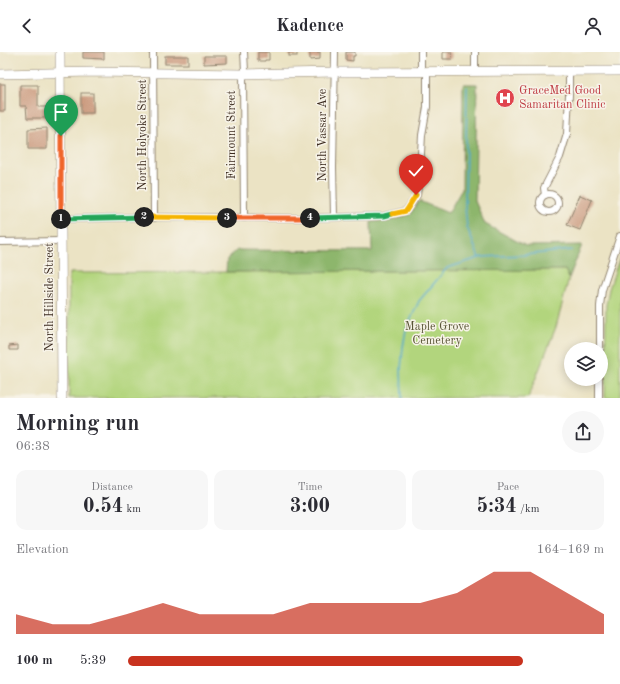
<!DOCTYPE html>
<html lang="en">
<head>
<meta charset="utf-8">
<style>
  body { margin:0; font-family:"Old Standard TT",serif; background:#f7f7f7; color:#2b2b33; height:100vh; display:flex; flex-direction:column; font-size:15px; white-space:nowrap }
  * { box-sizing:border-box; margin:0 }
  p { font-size:13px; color:#7c7c81 }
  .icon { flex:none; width:22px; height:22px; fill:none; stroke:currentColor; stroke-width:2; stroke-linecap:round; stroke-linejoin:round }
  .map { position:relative; height:346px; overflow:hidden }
  .details { display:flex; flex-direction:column; background:#fff; flex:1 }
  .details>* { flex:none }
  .controls { position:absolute; left:564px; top:290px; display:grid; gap:8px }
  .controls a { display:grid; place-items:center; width:44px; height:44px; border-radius:50%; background:#fff; box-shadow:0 2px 10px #0003; font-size:20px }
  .pin { position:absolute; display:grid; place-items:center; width:34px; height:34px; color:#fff; margin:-41px -17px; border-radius:50% 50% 50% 0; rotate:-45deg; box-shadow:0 0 4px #0007 }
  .pin .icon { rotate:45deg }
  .km { position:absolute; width:20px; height:20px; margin:-10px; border-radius:50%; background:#222; color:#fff; font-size:11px; line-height:20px; text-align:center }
  .round { display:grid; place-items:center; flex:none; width:42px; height:42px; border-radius:21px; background:#f7f7f7 }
  .head { display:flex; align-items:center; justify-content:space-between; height:68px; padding:0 16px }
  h1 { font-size:22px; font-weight:700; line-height:30px }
  .figures { display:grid; grid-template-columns:repeat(3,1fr); gap:6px; height:68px; padding:4px 16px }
  .figures div { display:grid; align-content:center; border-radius:10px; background:#f7f7f7; text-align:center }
  .figures b { font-size:20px; font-weight:700 }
  .figures small { font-size:11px; font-weight:400 }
  .figures p { font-size:11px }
  .chart { height:112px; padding:8px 16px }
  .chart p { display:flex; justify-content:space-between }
  .chart svg { width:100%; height:72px; margin-top:4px; fill:#c8321e; opacity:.7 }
  ul { padding:0 16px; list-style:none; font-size:13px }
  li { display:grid; grid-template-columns:64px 48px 1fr; align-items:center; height:30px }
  li i { height:10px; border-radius:5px; background:#c8321e }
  header { display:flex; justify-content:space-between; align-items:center; height:52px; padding:0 16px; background:#fff; font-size:18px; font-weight:700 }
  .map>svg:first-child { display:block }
</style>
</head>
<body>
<header><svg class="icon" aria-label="back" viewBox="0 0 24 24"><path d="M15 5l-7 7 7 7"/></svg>Kadence<svg class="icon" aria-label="person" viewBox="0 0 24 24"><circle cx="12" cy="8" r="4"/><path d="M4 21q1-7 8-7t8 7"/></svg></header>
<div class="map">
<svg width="620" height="346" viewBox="0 0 620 346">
  <rect width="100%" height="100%" fill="#f7f3e8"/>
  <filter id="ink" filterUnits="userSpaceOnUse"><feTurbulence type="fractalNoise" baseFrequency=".025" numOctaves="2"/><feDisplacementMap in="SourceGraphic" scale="8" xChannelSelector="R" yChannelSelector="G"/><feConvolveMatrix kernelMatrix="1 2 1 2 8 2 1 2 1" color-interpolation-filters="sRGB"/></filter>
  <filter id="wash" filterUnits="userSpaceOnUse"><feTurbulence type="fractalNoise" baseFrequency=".012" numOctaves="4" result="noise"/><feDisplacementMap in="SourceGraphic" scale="16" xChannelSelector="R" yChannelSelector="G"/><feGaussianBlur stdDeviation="0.9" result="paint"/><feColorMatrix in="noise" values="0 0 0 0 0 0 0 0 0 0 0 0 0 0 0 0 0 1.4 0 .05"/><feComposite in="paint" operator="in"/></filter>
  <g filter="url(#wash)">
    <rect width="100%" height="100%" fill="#ebe3c4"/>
    <g fill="#b2d57d" stroke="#76804e">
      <polygon points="620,204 620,346 605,346 606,253 609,237"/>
      <polygon points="565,218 569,226 556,275 528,346 69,346 69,221"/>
    </g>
    <polygon fill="#8db66c" stroke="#647045" points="463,32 477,32 475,149 485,172 526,194 582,193 569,226 565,218 226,220 227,207 237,198 372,199 371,170 397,167 410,162 419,149 448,161 462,137"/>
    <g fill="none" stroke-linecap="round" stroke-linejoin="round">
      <g stroke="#4ba7ca" stroke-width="1.5">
        <polyline points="467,35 465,155 467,175 479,206"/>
        <polyline points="402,346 401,317 403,295 406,278 419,249 447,216 482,205 523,203 572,198"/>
      </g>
    </g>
    <g id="blocks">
      <g fill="#cb9a7e">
        <polygon points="83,0 104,0 104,7 83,6"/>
        <polygon points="258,0 269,0 269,8 265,8 265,9 258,9"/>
        <rect x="289" y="0" width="8" height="4"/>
        <polygon points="310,0 320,0 320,7 310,8"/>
        <polygon points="346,0 355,0 355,4 353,4 353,9 346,8"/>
        <polygon points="443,0 451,0 452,7 443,7"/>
        <rect x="165" y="4" width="23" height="8"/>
        <polygon points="204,4 227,4 227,11 204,12"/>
        <rect x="0" y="32" width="5" height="27"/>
        <polygon points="20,33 38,33 38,55 46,55 46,66 27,66 26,54 20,54"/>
        <rect x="81" y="41" width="12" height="20"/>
        <polygon points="47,76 47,97 28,97 28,77"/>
        <polygon points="580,143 592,148 580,178 567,173"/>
        <polygon points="18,293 18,298 9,298 9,294"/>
      </g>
    </g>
  </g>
  <g filter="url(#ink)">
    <use href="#blocks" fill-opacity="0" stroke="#938671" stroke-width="1"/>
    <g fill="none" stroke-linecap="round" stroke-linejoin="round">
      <defs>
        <g id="street">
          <polyline points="153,0 154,166"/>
          <polyline points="421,0 421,19"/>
          <polyline points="475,0 475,19"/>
          <circle cx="549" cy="151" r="9"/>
          <polyline points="545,143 544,136 560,105 567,82 569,43 569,19"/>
          <polyline points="334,165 333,115 335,0"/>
          <polyline points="244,166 243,22 245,19 244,0"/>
          <polyline points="61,167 147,165 304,166 384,164 406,159 417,143 420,119 422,83 427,55 427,19"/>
          <polyline points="0,190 61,189"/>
          <polyline points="600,297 600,254 602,238 620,184"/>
          <polyline points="599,346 599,327"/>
        </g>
        <g id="secondary">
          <polyline points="60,0 62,346"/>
          <polyline points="0,22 92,20 243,22 335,20 620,19"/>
        </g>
      </defs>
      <use href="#street" stroke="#938671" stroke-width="8"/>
      <use href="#secondary" stroke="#938671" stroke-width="10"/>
      <use href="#street" stroke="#fff" stroke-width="6"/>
      <use href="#secondary" stroke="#fff" stroke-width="9"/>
    </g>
  </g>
  <g fill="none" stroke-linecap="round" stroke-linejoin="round" filter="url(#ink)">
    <defs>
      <polyline id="split-1" points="61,84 61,167"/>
      <polyline id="split-2" points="61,167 144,165"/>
      <polyline id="split-3" points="144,165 227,166"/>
      <polyline id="split-4" points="227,166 310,166"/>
      <polyline id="split-5" points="310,166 384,164 392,162"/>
      <polyline id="split-6" points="392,162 406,159 416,143"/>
    </defs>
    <use href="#split-1" stroke="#fff" stroke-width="8"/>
    <use href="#split-2" stroke="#fff" stroke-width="8"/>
    <use href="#split-3" stroke="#fff" stroke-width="8"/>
    <use href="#split-4" stroke="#fff" stroke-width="8"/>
    <use href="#split-5" stroke="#fff" stroke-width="8"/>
    <use href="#split-6" stroke="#fff" stroke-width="8"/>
    <use href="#split-1" stroke="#f0652b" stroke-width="5"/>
    <use href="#split-2" stroke="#22a559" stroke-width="5"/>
    <use href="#split-3" stroke="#f5b400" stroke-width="5"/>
    <use href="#split-4" stroke="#f0652b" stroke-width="5"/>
    <use href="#split-5" stroke="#22a559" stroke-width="5"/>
    <use href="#split-6" stroke="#f5b400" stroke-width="5"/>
  </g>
  <defs>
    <symbol id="hospital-disc" viewBox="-11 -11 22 22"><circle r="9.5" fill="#e0444e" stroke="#f7f3e8"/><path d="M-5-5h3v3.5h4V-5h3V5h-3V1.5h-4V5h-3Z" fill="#fff"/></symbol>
  </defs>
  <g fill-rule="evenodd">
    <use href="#hospital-disc" x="494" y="35" width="22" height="22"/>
  </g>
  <g text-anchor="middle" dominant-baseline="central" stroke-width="3" stroke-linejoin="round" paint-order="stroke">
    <g font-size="12" fill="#be3a42" stroke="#f7f3e8" text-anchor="start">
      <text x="519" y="39">GraceMed Good<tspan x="519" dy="14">Samaritan Clinic</tspan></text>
    </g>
    <g font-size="12" fill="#3b2a1e" stroke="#f7f3e8">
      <text transform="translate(143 83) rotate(-90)">North Holyoke Street</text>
      <text transform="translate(232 83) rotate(-90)">Fairmount Street</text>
      <text transform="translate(323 83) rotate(-90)">North Vassar Ave</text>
      <text transform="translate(50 245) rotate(-90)">North Hillside Street</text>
    </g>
    <g font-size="12" fill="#595536" stroke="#f7f3e8">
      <text x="437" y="275">Maple Grove<tspan x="437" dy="14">Cemetery</tspan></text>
    </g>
  </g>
</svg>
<div class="controls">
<a><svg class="icon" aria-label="layers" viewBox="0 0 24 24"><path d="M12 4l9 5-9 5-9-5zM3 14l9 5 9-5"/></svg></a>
</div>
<div class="pin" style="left:61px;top:84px;background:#1e9e55"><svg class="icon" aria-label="arrive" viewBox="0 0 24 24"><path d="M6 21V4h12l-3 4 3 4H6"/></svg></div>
<div class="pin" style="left:416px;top:143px;background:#d93025"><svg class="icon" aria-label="check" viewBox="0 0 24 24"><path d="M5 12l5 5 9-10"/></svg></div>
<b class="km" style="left:61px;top:167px">1</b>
<b class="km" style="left:144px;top:165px">2</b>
<b class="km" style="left:227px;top:166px">3</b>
<b class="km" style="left:310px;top:166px">4</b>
</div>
<section class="details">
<div class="head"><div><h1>Morning run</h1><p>06:38</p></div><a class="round"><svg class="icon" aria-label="share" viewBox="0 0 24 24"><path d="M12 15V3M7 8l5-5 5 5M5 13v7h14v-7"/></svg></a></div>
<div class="figures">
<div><p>Distance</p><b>0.54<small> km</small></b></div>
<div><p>Time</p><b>3:00</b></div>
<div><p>Pace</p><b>5:34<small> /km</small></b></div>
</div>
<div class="chart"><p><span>Elevation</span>164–169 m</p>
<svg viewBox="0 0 160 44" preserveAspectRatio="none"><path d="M0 44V32L10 38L20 38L30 32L40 25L50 32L60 32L70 32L80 25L90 25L100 25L110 25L120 19L130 6L140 6L150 19L160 32V44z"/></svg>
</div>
<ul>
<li><b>100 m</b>5:39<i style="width:83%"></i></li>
</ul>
</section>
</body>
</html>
